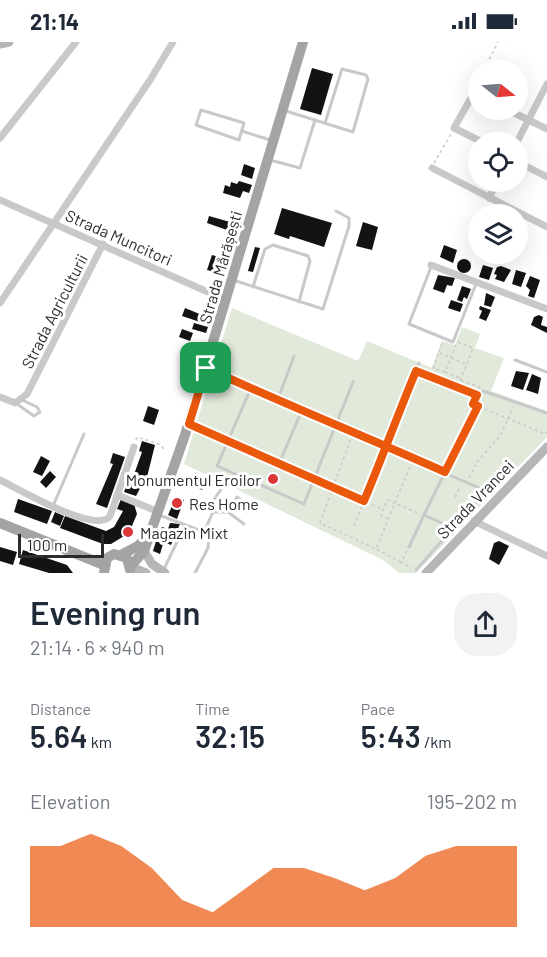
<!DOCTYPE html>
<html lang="en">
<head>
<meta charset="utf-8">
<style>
  body { margin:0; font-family:Barlow,sans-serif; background:#f2f2f3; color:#1f2937; height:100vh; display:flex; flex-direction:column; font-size:22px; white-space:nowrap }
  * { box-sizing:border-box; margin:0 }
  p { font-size:20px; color:#747a83 }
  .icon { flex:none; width:33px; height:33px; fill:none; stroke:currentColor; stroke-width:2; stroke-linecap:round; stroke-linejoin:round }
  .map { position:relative; height:531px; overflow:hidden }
  .drawer { display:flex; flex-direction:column; background:#fff; flex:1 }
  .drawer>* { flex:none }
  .needle { width:39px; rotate:107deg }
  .controls { position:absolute; left:468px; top:18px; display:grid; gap:12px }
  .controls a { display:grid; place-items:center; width:60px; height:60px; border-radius:50%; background:#fff; box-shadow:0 6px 24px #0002; font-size:30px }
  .scale { position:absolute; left:18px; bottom:15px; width:86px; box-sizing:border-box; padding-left:6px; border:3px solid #2c2c2c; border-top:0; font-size:16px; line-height:21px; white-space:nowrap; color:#2c2c2c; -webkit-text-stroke:4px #fff; paint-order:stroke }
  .pin { position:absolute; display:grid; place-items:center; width:51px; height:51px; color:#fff; margin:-26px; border-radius:12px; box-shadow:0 3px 9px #0006 }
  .round { display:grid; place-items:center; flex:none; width:63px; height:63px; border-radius:24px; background:#f2f2f3 }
  .head { display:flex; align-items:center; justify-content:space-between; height:102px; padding:0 30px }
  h1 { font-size:33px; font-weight:600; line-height:45px }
  .metrics { display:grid; grid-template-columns:repeat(3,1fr); gap:9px; height:102px; padding:6px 30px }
  .metrics div { display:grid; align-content:center }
  .metrics b { font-size:30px; font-weight:600 }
  .metrics small { font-size:16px; font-weight:400 }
  .metrics p { font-size:16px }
  .chart { height:168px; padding:12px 30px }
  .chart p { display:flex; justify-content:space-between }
  .chart svg { width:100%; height:108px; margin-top:6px; fill:#ea580c; opacity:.7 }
  .status { display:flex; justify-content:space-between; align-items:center; height:42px; padding:0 30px; background:#fff; direction:ltr }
  .status svg { height:16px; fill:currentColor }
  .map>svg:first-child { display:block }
</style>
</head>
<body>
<div class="status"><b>21:14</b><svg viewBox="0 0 49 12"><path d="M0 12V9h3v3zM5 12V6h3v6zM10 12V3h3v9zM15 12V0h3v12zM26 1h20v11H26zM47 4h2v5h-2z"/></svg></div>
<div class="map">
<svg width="547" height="531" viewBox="0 0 547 531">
  <rect width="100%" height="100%" fill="#fff"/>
  <polygon fill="#e1e9da" points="232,266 358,319 367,299 432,326 442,299 455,303 462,285 480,292 475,306 504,316 491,349 547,369 547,395 416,531 399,531 383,518 184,422"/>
  <g fill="#131313">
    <polygon points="312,26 333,32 321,73 300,67"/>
    <polygon points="244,122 255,126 252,137 241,133"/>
    <polygon points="239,139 252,143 249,151 243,149 240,156 223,151 225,143 230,145 231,140 237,142"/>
    <polygon points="282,166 332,181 324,205 290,194 289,197 274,192"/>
    <polygon points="209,174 230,180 227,188 207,181"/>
    <polygon points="363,180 378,185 372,208 356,204"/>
    <polygon points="444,203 457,208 453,221 440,215"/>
    <polygon points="255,205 260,206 253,230 248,229"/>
    <polygon points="212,213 227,217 223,232 207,228"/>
    <circle cx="464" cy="224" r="7"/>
    <polygon points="483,223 493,226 489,238 479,235"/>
    <polygon points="501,224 511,228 504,240 495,237 497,233 494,232 497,225"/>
    <polygon points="516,228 526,231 521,245 512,242"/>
    <polygon points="438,233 455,236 452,244 447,243 444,251 433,247"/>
    <polygon points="530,234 540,238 534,256 528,254 530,248 526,244"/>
    <polygon points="462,244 471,247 467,257 464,255 462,260 457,258"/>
    <polygon points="486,251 495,255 491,265 484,263"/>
    <polygon points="451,258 463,262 460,270 448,266"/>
    <polygon points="480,264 491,268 486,279 479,276 482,269 479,267"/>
    <polygon points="185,266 202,273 200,280 182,274"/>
    <polygon points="539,273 543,275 541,283 547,285 547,291 531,283 534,275"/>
    <polygon points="194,281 208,285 206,291 192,287"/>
    <polygon points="182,287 193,291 190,299 179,295"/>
    <polygon points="187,301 200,305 197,314 184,310"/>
    <polygon points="516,329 529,331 523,348 511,344"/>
    <polygon points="532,332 541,336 538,352 526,348"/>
    <polygon points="148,364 159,368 154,383 143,379"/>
    <polygon points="142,399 155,403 146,439 144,439 136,454 124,450 128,440 131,441 142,410 139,409"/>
    <polygon points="113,411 125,415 107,466 96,462 113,422 110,421"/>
    <polygon points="41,414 50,419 42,434 33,430"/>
    <polygon points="50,429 56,435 46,446 40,440"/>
    <polygon points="199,434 207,438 202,448 194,443"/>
    <polygon points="176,455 184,458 177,477 168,473"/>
    <polygon points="18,457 52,469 47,482 14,470"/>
    <polygon points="121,457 134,462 137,472 129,491 111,502 103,502 60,486 65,474 106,489 114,485 123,469 117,467"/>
    <polygon points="55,470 64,474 60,484 51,480"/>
    <polygon points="170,481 180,482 171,503 157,497 162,485 168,487"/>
    <polygon points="156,499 163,502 160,512 153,509"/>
    <polygon points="499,499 509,504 499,523 489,517 494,501"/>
    <polygon points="0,505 17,510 13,523 0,519"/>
    <polygon points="23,508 67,523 73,531 49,531 19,522"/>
  </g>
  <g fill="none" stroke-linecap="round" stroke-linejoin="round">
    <g stroke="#c9c9c9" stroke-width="1.5" stroke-dasharray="3 3" stroke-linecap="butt">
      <polyline points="484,28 498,0"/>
      <polyline points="474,50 478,40"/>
      <polyline points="434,121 451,92"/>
      <polyline points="458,300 473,306 459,342"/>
      <polyline points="442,301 433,326 445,330 456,303"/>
      <polyline points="440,311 466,322"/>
      <polyline points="445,330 460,336"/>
      <polyline points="461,338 481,346"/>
      <polyline points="475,357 473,362 545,392 547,390"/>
      <polyline points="467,386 478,364"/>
      <polyline points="136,398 137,395 159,402 166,409"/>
      <polyline points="469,436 477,420 500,394 514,364"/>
      <polyline points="335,440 352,394"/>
      <polyline points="337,447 364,459 374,436"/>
      <polyline points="331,450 320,481 376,507"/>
      <polyline points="455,455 460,444"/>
      <polyline points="388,477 381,473 387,458 420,472"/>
      <polyline points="354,484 364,459 382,467"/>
      <polyline points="407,509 401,520 412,526"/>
      <polyline points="401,520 376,507 411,422"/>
    </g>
    <g stroke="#c9c9c9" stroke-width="3">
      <polygon points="201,68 244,81 239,98 196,83"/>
      <polyline points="286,69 353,90 368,37 366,33 342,27 325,81"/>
      <polyline points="242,89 270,98"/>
      <polyline points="270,118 300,126 315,78"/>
      <polyline points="431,225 409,282 453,300 476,242"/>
      <polyline points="233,238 323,267 349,184 349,176 336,169"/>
      <polyline points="253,245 265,207 273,203 308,214 310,219 299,260"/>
      <polyline points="515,318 547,330"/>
      <polyline points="208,327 486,449 416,528"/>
      <polyline points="416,329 419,321"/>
      <polyline points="413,336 416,329 477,353 483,349 547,371"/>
      <polyline points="251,346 217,424 304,462 353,340"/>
      <polyline points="278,357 294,314"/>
      <polyline points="17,362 34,374 40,370 37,365 22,358"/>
      <polyline points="192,383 333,445"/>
      <polyline points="279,422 302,368"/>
      <polyline points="376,432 408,348"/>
      <polyline points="53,464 84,392"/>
      <polyline points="213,470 228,470 237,455 253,467"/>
      <polyline points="228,470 244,482"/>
      <polyline points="159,473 204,490 209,494 208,506 195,531"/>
      <polyline points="453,486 424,473 465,389"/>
      <polyline points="204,490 213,470 210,464 221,447"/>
      <polyline points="409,505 424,473"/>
      <polyline points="164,527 185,483"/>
    </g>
    <g stroke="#c9c9c9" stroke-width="7">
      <polyline points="478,58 471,56 454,86 482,100"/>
      <polyline points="508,68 547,87"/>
      <polyline points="0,96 76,0"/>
      <polyline points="517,100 547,42"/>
      <polyline points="518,120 547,135"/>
      <polyline points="432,126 547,185"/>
      <polyline points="489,156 497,140"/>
      <polyline points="0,158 226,258"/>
      <polyline points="431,223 547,267"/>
      <polyline points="0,261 150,38 173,0"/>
      <polyline points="0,355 15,361 27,352 103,202"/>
      <path d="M0 438C19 447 96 493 110 474L134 405"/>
      <polyline points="117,453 159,470"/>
      <polyline points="474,479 547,514"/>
    </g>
    <g stroke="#b6b6b6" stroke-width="9">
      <polyline points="0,2 9,0"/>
      <polyline points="144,509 152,522 165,531"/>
      <polyline points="131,525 146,531"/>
      <polyline points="426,531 547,405"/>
    </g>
    <g stroke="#a4a4a4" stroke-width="10">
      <polyline points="0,481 104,523"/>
      <polyline points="121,513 138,504 148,494"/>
      <polyline points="131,524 144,509 185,393 303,0"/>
      <polyline points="104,531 107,516 114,512 127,516 130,528"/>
    </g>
  </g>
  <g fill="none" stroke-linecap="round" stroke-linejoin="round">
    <defs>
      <path id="route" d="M206 326 189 382 364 459C382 416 398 372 416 329L477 353 473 362 478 364 445 430C366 395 285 362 206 326"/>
    </defs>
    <use href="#route" stroke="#fff" stroke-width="12"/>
    <use href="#route" stroke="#ea580c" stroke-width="8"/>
  </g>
  <g fill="#da3738" stroke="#fff" stroke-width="2">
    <circle cx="273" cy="437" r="6"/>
    <circle cx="177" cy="461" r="6"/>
    <circle cx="128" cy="490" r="6"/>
  </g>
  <g text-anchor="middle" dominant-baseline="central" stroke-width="6" stroke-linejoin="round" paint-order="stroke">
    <g font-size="16" fill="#2c2c2c" stroke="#fff">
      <text transform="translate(119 195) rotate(24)">Strada Muncitori</text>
      <text transform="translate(220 225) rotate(-74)">Strada Mărășești</text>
      <text transform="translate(54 269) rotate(-63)">Strada Agriculturii</text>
      <text transform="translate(475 457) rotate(-46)">Strada Vrancei</text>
    </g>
    <g font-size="16" fill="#2c2c2c" stroke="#fff" text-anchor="start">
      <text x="261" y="437" text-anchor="end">Monumentul Eroilor</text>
      <text x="189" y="461">Res Home</text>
      <text x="140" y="490">Magazin Mixt</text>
    </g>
  </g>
</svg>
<div class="controls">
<a><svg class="needle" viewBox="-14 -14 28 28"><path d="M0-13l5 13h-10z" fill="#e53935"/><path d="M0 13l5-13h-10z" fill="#747a83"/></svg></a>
<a><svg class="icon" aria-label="locate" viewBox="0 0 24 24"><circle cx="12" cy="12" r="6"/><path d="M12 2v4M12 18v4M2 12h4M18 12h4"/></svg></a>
<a><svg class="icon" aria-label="layers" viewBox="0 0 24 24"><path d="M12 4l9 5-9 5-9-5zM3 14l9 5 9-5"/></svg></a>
</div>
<div class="scale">100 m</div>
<div class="pin" style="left:206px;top:326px;background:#1e9e55"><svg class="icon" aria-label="arrive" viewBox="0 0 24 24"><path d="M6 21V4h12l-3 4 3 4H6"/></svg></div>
</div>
<section class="drawer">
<div class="head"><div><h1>Evening run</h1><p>21:14 · 6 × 940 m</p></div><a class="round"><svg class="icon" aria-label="share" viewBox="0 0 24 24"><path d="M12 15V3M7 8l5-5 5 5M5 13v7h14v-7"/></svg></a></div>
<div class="metrics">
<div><p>Distance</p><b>5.64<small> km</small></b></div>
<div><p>Time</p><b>32:15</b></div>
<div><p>Pace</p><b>5:43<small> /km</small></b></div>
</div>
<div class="chart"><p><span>Elevation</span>195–202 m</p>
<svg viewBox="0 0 160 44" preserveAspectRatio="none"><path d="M0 44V11L10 11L20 6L30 11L40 20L50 33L60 38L70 29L80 20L90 20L100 24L110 29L120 24L130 15L140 11L150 11L160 11V44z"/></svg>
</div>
</section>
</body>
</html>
